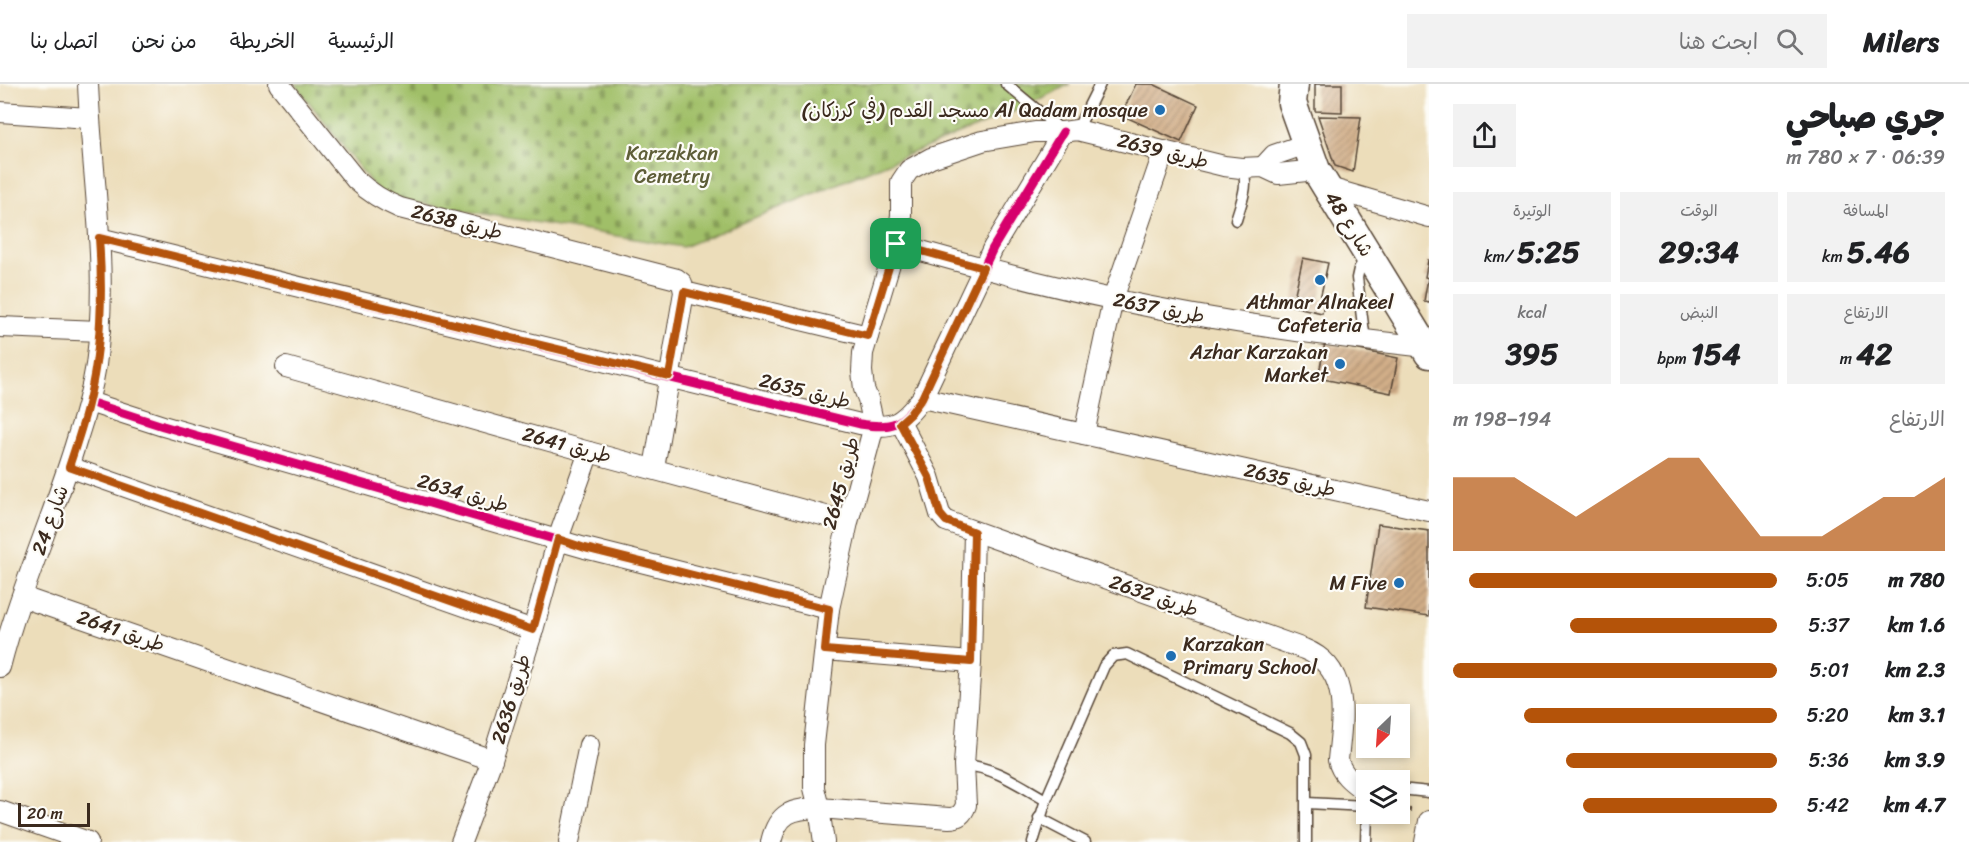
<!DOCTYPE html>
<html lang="ar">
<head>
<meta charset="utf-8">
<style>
  body { margin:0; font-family:Sriracha,"Playpen Sans Arabic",sans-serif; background:#f2f2f2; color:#202124; direction:rtl; height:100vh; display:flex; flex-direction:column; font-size:22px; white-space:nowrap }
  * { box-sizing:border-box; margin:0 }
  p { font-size:20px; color:#757577 }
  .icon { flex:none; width:33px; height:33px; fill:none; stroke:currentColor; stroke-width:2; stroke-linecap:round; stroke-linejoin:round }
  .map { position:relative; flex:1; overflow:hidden; direction:ltr }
  .drawer { display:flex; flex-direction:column; background:#fff; width:540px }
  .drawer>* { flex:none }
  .needle { width:39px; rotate:205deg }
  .fabs { position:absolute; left:1356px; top:620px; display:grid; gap:12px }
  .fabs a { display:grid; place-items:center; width:54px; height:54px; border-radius:0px; background:#fff; box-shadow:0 3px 9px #0003; font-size:30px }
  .scale { position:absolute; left:18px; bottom:15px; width:72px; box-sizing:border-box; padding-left:6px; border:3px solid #3b2a1e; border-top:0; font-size:16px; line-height:21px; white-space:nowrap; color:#3b2a1e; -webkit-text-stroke:4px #fdfcf7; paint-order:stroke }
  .pin { position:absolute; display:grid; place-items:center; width:51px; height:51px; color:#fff; margin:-26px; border-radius:12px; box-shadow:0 3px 9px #0006 }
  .round { display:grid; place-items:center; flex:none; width:63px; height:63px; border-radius:0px; background:#f2f2f2 }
  .summary { display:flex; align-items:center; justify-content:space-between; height:102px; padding:0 24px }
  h1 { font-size:33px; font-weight:800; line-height:45px }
  .metrics { display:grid; grid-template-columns:repeat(3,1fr); gap:9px; height:102px; padding:6px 24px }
  .metrics div { display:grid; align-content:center; border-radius:0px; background:#f2f2f2; text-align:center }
  .metrics b { font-size:30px; font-weight:800 }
  .metrics small { font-size:16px; font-weight:400 }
  .metrics p { font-size:16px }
  .chart { height:168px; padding:12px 24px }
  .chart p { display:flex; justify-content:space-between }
  .chart svg { width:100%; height:108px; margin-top:6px; fill:#b45309; opacity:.7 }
  ul { padding:0 24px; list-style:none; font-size:20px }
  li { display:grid; grid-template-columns:96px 72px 1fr; align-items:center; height:45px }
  li i { height:15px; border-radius:8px; background:#b45309 }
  header { display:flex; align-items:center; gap:36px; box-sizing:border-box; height:84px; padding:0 30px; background:#fff; border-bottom:2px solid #e0e0e0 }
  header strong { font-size:28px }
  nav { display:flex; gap:33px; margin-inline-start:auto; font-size:21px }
  .search { width:420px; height:54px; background:#f2f2f2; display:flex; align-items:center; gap:15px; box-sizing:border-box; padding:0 21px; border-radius:0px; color:#757577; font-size:22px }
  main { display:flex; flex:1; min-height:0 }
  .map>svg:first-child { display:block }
</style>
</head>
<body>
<header>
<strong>Milers</strong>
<div class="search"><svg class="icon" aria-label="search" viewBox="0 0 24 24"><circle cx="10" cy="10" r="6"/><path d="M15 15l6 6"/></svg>ابحث هنا</div>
<nav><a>الرئيسية</a><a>الخريطة</a><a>من نحن</a><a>اتصل بنا</a></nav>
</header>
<main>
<section class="drawer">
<div class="summary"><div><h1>جري صباحي</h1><p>06:39 · 7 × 780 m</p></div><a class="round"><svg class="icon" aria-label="share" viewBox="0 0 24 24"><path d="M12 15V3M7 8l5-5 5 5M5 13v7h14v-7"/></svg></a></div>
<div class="metrics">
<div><p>المسافة</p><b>5.46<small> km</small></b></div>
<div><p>الوقت</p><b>29:34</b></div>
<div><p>الوتيرة</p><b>5:25<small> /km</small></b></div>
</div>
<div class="metrics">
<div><p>الارتفاع</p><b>42<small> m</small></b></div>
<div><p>النبض</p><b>154<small> bpm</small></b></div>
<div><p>kcal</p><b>395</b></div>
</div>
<div class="chart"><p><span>الارتفاع</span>194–198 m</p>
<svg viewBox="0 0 160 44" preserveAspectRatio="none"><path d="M0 44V14L10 14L20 14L30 22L40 30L50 22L60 14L70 6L80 6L90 22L100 38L110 38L120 38L130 30L140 22L150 22L160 14V44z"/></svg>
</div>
<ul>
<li><b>780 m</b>5:05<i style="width:95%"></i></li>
<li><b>1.6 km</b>5:37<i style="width:64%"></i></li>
<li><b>2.3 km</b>5:01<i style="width:100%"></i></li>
<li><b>3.1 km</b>5:20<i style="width:78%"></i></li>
<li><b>3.9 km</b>5:36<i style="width:65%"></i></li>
<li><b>4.7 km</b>5:42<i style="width:60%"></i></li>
</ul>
</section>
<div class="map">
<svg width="1429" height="758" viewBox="0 0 1429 758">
  <defs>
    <pattern id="cemetery-stones" width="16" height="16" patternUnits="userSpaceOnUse" patternTransform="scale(1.5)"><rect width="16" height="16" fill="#a0bf67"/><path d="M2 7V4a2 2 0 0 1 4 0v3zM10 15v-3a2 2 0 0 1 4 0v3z" fill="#849b54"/></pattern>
    <pattern id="building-hatch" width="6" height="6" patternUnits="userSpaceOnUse" patternTransform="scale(1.5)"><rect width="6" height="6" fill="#d1ae88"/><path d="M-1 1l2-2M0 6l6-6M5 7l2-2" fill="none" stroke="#ab8e6f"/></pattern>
  </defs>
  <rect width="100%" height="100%" fill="#fdfcf7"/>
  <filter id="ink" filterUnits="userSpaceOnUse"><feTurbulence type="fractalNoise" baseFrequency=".0167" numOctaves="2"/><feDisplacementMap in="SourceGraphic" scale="12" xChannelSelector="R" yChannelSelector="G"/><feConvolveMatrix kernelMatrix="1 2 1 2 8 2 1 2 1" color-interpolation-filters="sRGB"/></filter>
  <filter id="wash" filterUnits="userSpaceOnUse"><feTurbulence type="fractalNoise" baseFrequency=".008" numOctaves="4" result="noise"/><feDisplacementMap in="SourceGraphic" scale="24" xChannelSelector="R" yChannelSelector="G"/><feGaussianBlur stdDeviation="1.35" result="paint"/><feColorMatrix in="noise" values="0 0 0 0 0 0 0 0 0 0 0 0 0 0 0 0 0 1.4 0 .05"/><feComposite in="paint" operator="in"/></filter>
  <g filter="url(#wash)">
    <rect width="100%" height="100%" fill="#ecddba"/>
    <polygon fill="url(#cemetery-stones)" stroke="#6e7442" stroke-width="1.5" points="295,0 1070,0 1017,26 683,163 382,113"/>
    <g id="blocks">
      <g fill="url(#building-hatch)">
        <polygon points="1136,0 1153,0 1198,21 1181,58 1121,31"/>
        <polygon points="1315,0 1342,0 1342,28 1315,27"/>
        <polygon points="1318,32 1361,33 1353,88 1335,82"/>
        <polygon points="1303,174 1328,179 1320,215 1325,216 1322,229 1292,222"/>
        <polygon points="1428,176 1429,176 1429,218 1424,217 1428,194 1425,193"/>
        <polygon points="1325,259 1398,274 1391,309 1318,294"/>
        <polygon points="1378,440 1429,447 1429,532 1366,523"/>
      </g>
    </g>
  </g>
  <g filter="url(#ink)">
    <use href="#blocks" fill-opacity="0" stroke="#564535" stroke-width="1.5"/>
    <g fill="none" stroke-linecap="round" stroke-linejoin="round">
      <defs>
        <g id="lane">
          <polyline points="1006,0 1061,46"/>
          <polyline points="1077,46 1100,0"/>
          <path d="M1236 136C1240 121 1251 98 1241 84"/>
          <polyline points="1365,257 1357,194 1359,185 1366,173"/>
          <path d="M964 681C995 683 1019 701 1046 716"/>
          <polyline points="1400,705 1429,708"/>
          <polyline points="1307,719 1366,722"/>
          <polyline points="1039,734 1085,758"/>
          <polyline points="1033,758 1046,716 1104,582 1113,572 1127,570 1290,649 1301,658 1306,671 1306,758"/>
          <polyline points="1366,758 1367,729"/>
        </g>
        <g id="street">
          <path d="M279 0 356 96C370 109 383 117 400 124L677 195 682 199 684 208 654 384"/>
          <polyline points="0,28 89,34"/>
          <polyline points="1263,83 1274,71 1306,60"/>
          <polyline points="1326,103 1429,133"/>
          <path d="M99 154 860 340C894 345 901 341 922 314L993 164 1063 48"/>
          <path d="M896 160C968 180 1039 200 1112 215 1216 237 1321 252 1426 263"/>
          <polyline points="684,208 868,252"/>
          <polyline points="0,243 100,247"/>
          <polyline points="286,283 589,368 848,438"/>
          <polyline points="922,314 1429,427"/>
          <polyline points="89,318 163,342 585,464 829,525"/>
          <path d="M901 339 929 393 940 430 946 437 1304 565C1352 584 1342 635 1338 676 1342 692 1354 699 1366 708"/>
          <polyline points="1084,350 1113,215 1164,67"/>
          <polyline points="69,383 533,546"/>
          <polyline points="22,513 492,676"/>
          <polyline points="825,566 971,578"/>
          <path d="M0 583C20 505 54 432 77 355 85 331 92 306 96 281 109 187 92 94 88 0"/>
          <polyline points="0,727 88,758"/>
          <polyline points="461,758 492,676 533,546 558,455 589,368"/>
          <polyline points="569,758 589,661"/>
          <path d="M771 758C778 728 792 725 819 724L949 734C958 734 963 730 966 721L964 681 971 578 974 448"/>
          <polyline points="824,758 819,724 814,704 814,661 829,525 848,438 874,342 868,315 864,305 862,287 863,269 897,156 901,131 901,98 909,86 931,74 982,57 1035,48 1063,48 1077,46 1224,82 1241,84 1263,83 1278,90 1316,86"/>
          <polyline points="1425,758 1429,737"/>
        </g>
        <polyline id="secondary" points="1294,0 1292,19 1316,86 1429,270"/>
      </defs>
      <use href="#lane" stroke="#564535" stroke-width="13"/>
      <use href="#street" stroke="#564535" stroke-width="22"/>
      <use href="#secondary" stroke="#564535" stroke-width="31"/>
      <polyline stroke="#564535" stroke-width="4" stroke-dasharray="4.5 4.5" stroke-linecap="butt" points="1400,725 1411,726"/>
      <use href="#lane" stroke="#fff" stroke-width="10"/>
      <use href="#street" stroke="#fff" stroke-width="20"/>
      <use href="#secondary" stroke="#fff" stroke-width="28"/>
      <defs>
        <g id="cycleway">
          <path d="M99 154 860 340C894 345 901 341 922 314L993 164 1063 48"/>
          <polyline points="89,318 163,342 585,464 829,525"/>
        </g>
      </defs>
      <use href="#cycleway" stroke="#fdfcf7" stroke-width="13"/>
      <use href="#cycleway" stroke="#d6006c" stroke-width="9"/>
    </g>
  </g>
  <g fill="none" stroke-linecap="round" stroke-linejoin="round" filter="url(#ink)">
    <defs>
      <path id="route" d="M99 154 669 292 684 208 868 252 896 160 983 184 922 314 910 330 900 339 929 393 940 430 946 437 974 448 971 578 825 566 829 525 585 464 558 455 533 546 69 383C76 361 84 339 89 316 102 262 103 209 99 154Z"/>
    </defs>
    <use href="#route" stroke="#fff" stroke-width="12"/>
    <use href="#route" stroke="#b45309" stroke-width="8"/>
  </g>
  <g fill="#1f6fb2" stroke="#fdfcf7" stroke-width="2">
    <circle cx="1160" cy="26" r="6"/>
    <circle cx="1320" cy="196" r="6"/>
    <circle cx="1340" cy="280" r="6"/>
    <circle cx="1399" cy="499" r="6"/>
    <circle cx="1171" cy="572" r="6"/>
  </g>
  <g text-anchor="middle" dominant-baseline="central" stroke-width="4.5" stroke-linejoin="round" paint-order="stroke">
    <g font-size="20" fill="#3b2a1e" stroke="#fdfcf7" text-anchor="end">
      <text x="1148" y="26">مسجد القدم (في كرزكان) Al Qadam mosque</text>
      <text x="1320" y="218" text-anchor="middle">Athmar Alnakeel<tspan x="1320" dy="23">Cafeteria</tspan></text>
      <text x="1328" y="268">Azhar Karzakan<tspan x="1328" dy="23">Market</tspan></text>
      <text x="1387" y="499">M Five</text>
      <text x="1183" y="560" text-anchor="start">Karzakan<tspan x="1183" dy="23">Primary School</tspan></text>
    </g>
    <g font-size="20" fill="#3b2a1e" stroke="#fdfcf7">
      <text transform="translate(1163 67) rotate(14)">طريق 2639</text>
      <text transform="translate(457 138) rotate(14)">طريق 2638</text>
      <text transform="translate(1349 140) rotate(58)">شارع 48</text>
      <text transform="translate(1159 224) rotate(11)">طريق 2637</text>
      <text transform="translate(805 307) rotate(14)">طريق 2635</text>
      <text transform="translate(567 361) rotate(15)">طريق 2641</text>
      <text transform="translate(1290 396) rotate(13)">طريق 2635</text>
      <text transform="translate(841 399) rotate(-75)">طريق 2645</text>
      <text transform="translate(463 409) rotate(16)">طريق 2634</text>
      <text transform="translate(50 436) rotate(-70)">شارع 24</text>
      <text transform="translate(1154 512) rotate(19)">طريق 2632</text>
      <text transform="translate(121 547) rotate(19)">طريق 2641</text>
      <text transform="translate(511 615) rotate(-73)">طريق 2636</text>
    </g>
    <g font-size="20" fill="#5e5e38" stroke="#fdfcf7">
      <text x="672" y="69">Karzakkan<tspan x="672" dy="23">Cemetry</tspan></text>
    </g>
  </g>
</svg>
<div class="fabs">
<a><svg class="needle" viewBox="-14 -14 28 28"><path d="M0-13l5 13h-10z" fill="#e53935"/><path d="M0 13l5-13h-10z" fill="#757577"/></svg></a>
<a><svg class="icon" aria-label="layers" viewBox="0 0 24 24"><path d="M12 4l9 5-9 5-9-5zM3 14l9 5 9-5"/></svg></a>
</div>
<div class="scale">20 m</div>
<div class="pin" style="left:896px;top:160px;background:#1e9e55"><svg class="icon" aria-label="arrive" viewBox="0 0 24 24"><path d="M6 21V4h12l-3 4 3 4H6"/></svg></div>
</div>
</main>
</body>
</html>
